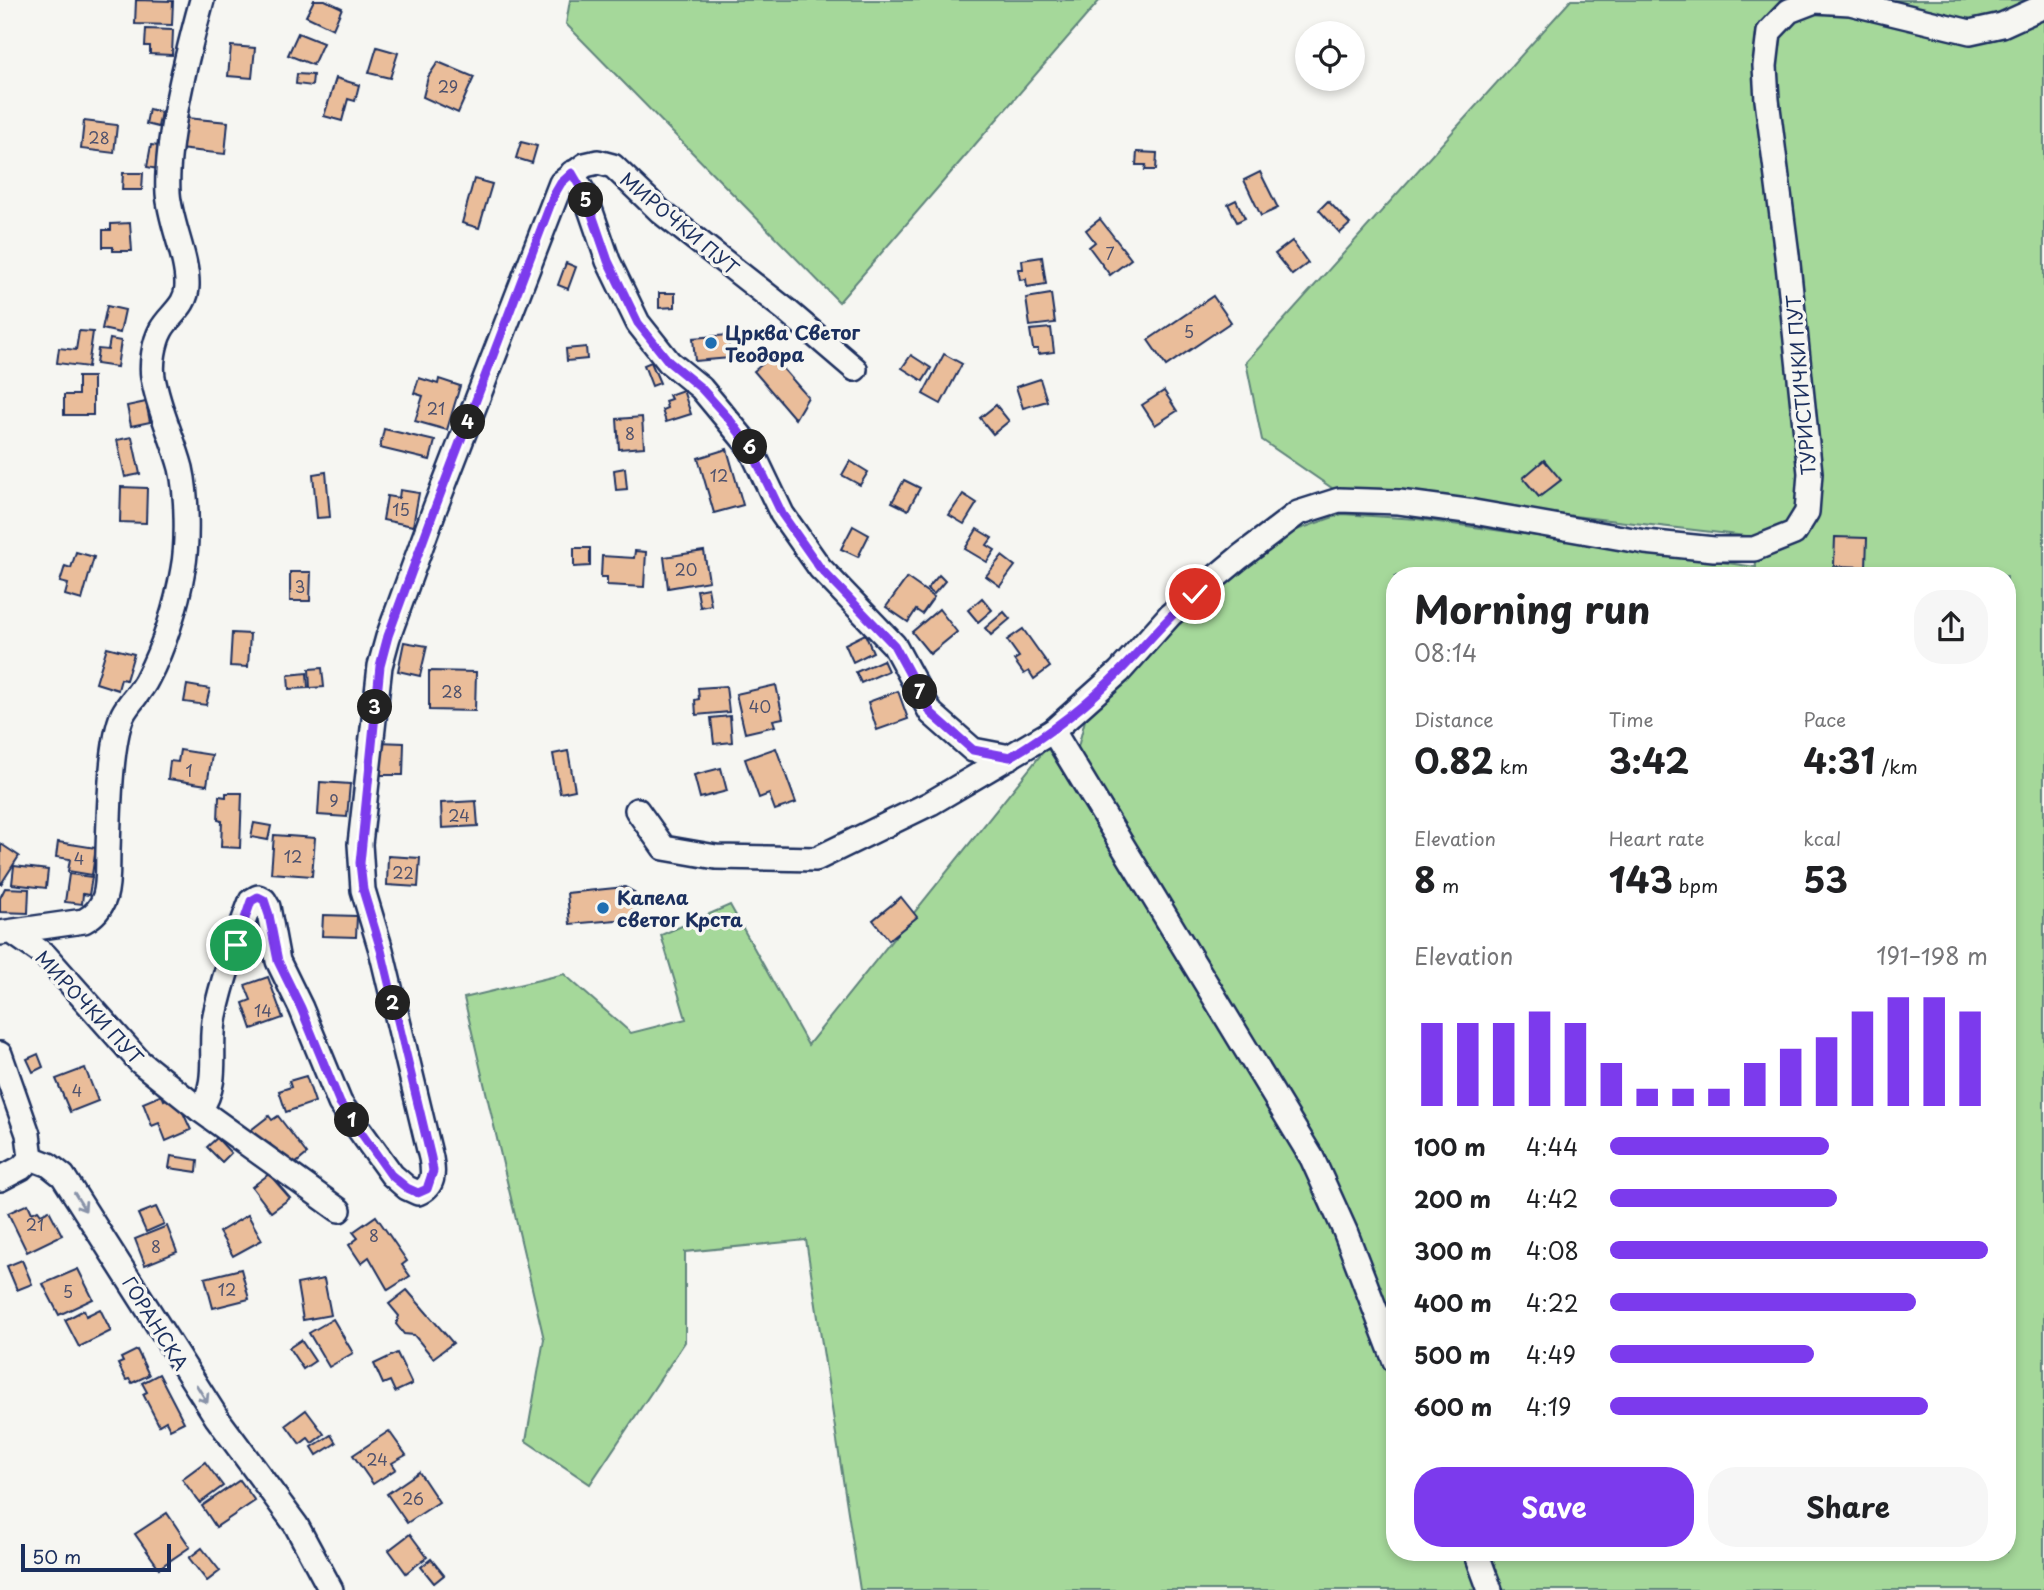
<!DOCTYPE html>
<html lang="en">
<head>
<meta charset="utf-8">
<style>
  body { margin:0; font-family:"Playpen Sans",sans-serif; background:#f6f6f6; color:#202124; height:100vh; display:flex; flex-direction:column; font-size:26px; white-space:nowrap }
  * { box-sizing:border-box; margin:0 }
  p { font-size:23px; color:#757577 }
  .icon { flex:none; width:38px; height:38px; fill:none; stroke:currentColor; stroke-width:2; stroke-linecap:round; stroke-linejoin:round }
  .map { position:relative; flex:1; overflow:hidden }
  .details { position:absolute; left:1386px; top:567px; width:630px; height:994px; display:flex; flex-direction:column; background:#fff; border-radius:28px; box-shadow:0 4px 10px #0003 }
  .details>* { flex:none }
  .buttons { position:absolute; left:1295px; top:21px; display:grid; gap:14px }
  .buttons a { display:grid; place-items:center; width:70px; height:70px; border-radius:50%; background:#fff; box-shadow:0 4px 10px #0003; font-size:35px }
  .scale { position:absolute; left:21px; bottom:18px; width:150px; box-sizing:border-box; padding-left:7px; border:4px solid #1b2f5e; border-top:0; font-size:19px; line-height:24px; white-space:nowrap; color:#1b2f5e; -webkit-text-stroke:5px #f6f6f2; paint-order:stroke }
  .pin { position:absolute; display:grid; place-items:center; width:60px; height:60px; color:#fff; margin:-30px; border:4px solid #fff; border-radius:50%; box-shadow:0 2px 7px #0007 }
  .km { position:absolute; width:35px; height:35px; margin:-18px; border-radius:50%; background:#222; color:#fff; font-size:19px; line-height:35px; text-align:center }
  .round { display:grid; place-items:center; flex:none; width:74px; height:74px; border-radius:28px; background:#f6f6f6 }
  .summary { display:flex; align-items:center; justify-content:space-between; height:119px; padding:0 28px }
  h1 { font-size:38px; font-weight:700; line-height:52px }
  .figures { display:grid; grid-template-columns:repeat(3,1fr); gap:10px; height:119px; padding:7px 28px }
  .figures div { display:grid; align-content:center }
  .figures b { font-size:35px; font-weight:700 }
  .figures small { font-size:19px; font-weight:400 }
  .figures p { font-size:19px }
  .chart { height:196px; padding:14px 28px }
  .chart p { display:flex; justify-content:space-between }
  .chart svg { width:100%; height:126px; margin-top:7px; stroke:#7c3aed; stroke-width:6 }
  .button { display:flex; gap:14px; margin-top:auto; padding:14px 28px }
  .button a { flex:1; height:80px; border-radius:28px; background:#7c3aed; color:#fff; font-size:28px; font-weight:700; line-height:80px; text-align:center }
  .button a+a { background:#f6f6f6; color:#202124 }
  ul { padding:0 28px; list-style:none; font-size:23px }
  li { display:grid; grid-template-columns:112px 84px 1fr; align-items:center; height:52px }
  li i { height:18px; border-radius:9px; background:#7c3aed }
  .map>svg:first-child { display:block }
</style>
</head>
<body>
<div class="map">
<svg width="2044" height="1590" viewBox="0 0 2044 1590">
  <rect width="100%" height="100%" fill="#f6f6f2"/>
  <filter id="ink" filterUnits="userSpaceOnUse"><feTurbulence type="fractalNoise" baseFrequency=".0143" numOctaves="2"/><feDisplacementMap in="SourceGraphic" scale="14" xChannelSelector="R" yChannelSelector="G"/><feConvolveMatrix kernelMatrix="1 2 1 2 8 2 1 2 1" color-interpolation-filters="sRGB"/></filter>
  <g filter="url(#ink)">
    <g fill="#a5d89a" stroke="#60847c" stroke-width="2" fill-rule="evenodd">
      <polygon points="570,0 1100,0 839,302 566,24"/>
      <path d="M1571 0H2044V1590H860L806 1240 685 1252V1342L590 1484 526 1441 544 1339 464 998 564 974 631 1033 686 1019 661 935 730 905 808 1045 1047 747 1177 954 1076 755 1085 720 1203 600 1294 531 1342 514 1417 519 1756 567 1754 537 1332 488 1262 440 1246 362ZM1395 576H2007V1552H1395Z"/>
    </g>
    <g fill="#eabd9a" stroke="#1b2f5e" stroke-width="2">
      <polygon points="136,0 173,1 172,25 135,24"/>
      <polygon points="314,0 325,0 342,8 333,29 306,16"/>
      <polygon points="146,29 173,30 172,55 150,54 150,46 145,46"/>
      <polygon points="298,33 323,43 313,65 288,55"/>
      <polygon points="231,46 255,48 252,78 228,76"/>
      <polygon points="377,47 398,53 390,78 369,73"/>
      <polygon points="438,62 474,77 458,113 423,97 428,77"/>
      <polygon points="297,74 313,75 312,86 296,84"/>
      <polygon points="336,78 359,85 355,101 348,99 342,121 324,116"/>
      <polygon points="149,109 161,112 158,127 146,124"/>
      <polygon points="186,118 228,122 225,154 179,149 180,132 184,133"/>
      <polygon points="84,121 117,125 114,153 81,149"/>
      <polygon points="521,142 537,146 532,163 516,158"/>
      <polygon points="151,145 167,147 163,170 147,167"/>
      <polygon points="1137,152 1157,153 1156,170 1145,170 1146,165 1136,165"/>
      <polygon points="1260,172 1278,208 1261,216 1244,180"/>
      <polygon points="123,173 143,173 142,190 122,190"/>
      <polygon points="474,179 492,184 479,228 462,223"/>
      <polygon points="1236,200 1245,218 1237,222 1228,204"/>
      <polygon points="1328,201 1350,224 1340,233 1319,210"/>
      <polygon points="1100,219 1131,259 1110,275 1089,247 1095,242 1086,230"/>
      <polygon points="130,223 132,251 113,251 113,247 103,247 103,230 111,230 111,224"/>
      <polygon points="1292,241 1308,263 1292,275 1275,254"/>
      <polygon points="1042,257 1046,284 1027,287 1026,279 1020,280 1018,269 1023,269 1022,260"/>
      <polygon points="566,263 576,267 568,289 558,285"/>
      <polygon points="659,293 675,293 675,307 659,308"/>
      <polygon points="1051,294 1055,323 1030,326 1026,298"/>
      <polygon points="1213,296 1231,322 1166,366 1148,340"/>
      <polygon points="107,306 125,310 120,333 102,329"/>
      <polygon points="1051,328 1054,352 1038,354 1038,349 1033,349 1030,330"/>
      <polygon points="79,331 93,332 88,367 57,363 59,348 76,350"/>
      <polygon points="728,335 730,358 695,361 693,338"/>
      <polygon points="110,339 121,341 117,367 96,364 98,349 108,350"/>
      <polygon points="586,347 587,359 567,361 566,349"/>
      <polygon points="944,354 962,364 941,404 923,394"/>
      <polygon points="911,355 931,368 923,381 902,368"/>
      <polygon points="772,356 808,397 795,419 754,371"/>
      <polygon points="651,362 660,383 652,386 644,365"/>
      <polygon points="78,377 93,377 93,415 64,415 64,395 78,395"/>
      <polygon points="419,378 438,384 439,379 460,386 447,430 415,421 423,396 414,393"/>
      <polygon points="1040,379 1047,401 1023,408 1016,387"/>
      <polygon points="683,390 691,414 666,422 662,410 667,408 665,401 671,399 669,395"/>
      <polygon points="1164,391 1177,411 1155,425 1142,405"/>
      <polygon points="146,402 150,422 131,426 127,406"/>
      <polygon points="996,405 1009,421 993,434 980,418"/>
      <polygon points="642,417 644,447 619,449 617,419"/>
      <polygon points="384,429 435,441 430,460 380,448"/>
      <polygon points="132,437 140,474 125,477 117,440"/>
      <polygon points="727,449 743,505 714,513 698,458"/>
      <polygon points="1544,460 1561,480 1539,497 1523,478"/>
      <polygon points="850,461 868,472 860,485 842,475"/>
      <polygon points="625,468 627,489 616,490 614,470"/>
      <polygon points="326,472 330,517 317,518 313,474"/>
      <polygon points="904,480 920,488 908,510 892,502"/>
      <polygon points="121,487 147,488 146,523 120,522"/>
      <polygon points="400,490 419,493 413,526 383,520 387,496 399,498"/>
      <polygon points="963,494 977,503 964,524 949,515"/>
      <polygon points="853,526 869,535 858,557 841,549"/>
      <polygon points="977,529 992,538 987,545 995,550 987,562 965,549"/>
      <polygon points="1835,537 1867,538 1866,567 1834,566"/>
      <polygon points="574,548 590,548 590,566 574,567"/>
      <polygon points="635,551 646,552 644,587 607,585 607,577 601,577 602,556 634,558"/>
      <polygon points="704,551 709,581 668,588 664,557"/>
      <polygon points="76,552 94,557 82,600 65,595 68,584 60,582 65,566 71,568"/>
      <polygon points="1002,556 1015,566 1000,586 986,576"/>
      <polygon points="290,572 311,572 310,601 290,601"/>
      <polygon points="939,575 945,581 934,594 927,589"/>
      <polygon points="907,578 934,597 922,614 916,610 908,622 886,607"/>
      <polygon points="708,588 711,605 700,607 697,590"/>
      <polygon points="982,598 992,610 978,622 968,610"/>
      <polygon points="939,609 957,632 930,654 912,632"/>
      <polygon points="1004,612 1010,619 991,635 985,628"/>
      <polygon points="1023,629 1050,667 1034,679 1029,671 1024,674 1014,660 1019,657 1007,640"/>
      <polygon points="232,633 250,634 248,667 230,666"/>
      <polygon points="865,634 873,652 853,662 845,644"/>
      <polygon points="404,642 427,646 420,676 398,671"/>
      <polygon points="107,647 134,654 126,680 121,679 118,690 96,683"/>
      <polygon points="883,660 888,671 861,683 856,672"/>
      <polygon points="322,668 324,687 310,688 309,669"/>
      <polygon points="429,671 476,672 475,711 429,710"/>
      <polygon points="307,673 308,688 289,689 288,675"/>
      <polygon points="187,685 210,689 206,705 184,702"/>
      <polygon points="776,685 783,718 773,720 775,726 745,733 736,694"/>
      <polygon points="726,686 729,712 696,715 695,700 699,699 698,688"/>
      <polygon points="898,691 908,719 877,730 868,702"/>
      <polygon points="730,716 732,742 714,744 711,718"/>
      <polygon points="378,742 404,743 403,775 377,775"/>
      <polygon points="776,748 796,803 775,810 769,794 759,798 745,759"/>
      <polygon points="180,750 212,755 207,785 168,779 170,761 178,762"/>
      <polygon points="568,751 575,790 560,793 553,754"/>
      <polygon points="721,768 727,791 700,798 694,775"/>
      <polygon points="320,782 350,784 347,817 318,815"/>
      <polygon points="226,793 242,793 240,848 221,847 222,821 218,820 219,796 226,797"/>
      <polygon points="476,801 478,826 442,828 441,803"/>
      <polygon points="254,823 271,826 268,840 251,837"/>
      <polygon points="274,835 315,838 312,876 271,873"/>
      <polygon points="58,842 96,848 92,875 68,871 70,859 56,857"/>
      <polygon points="1,844 19,856 1,884 0,884"/>
      <polygon points="388,856 420,858 418,887 387,885"/>
      <polygon points="14,866 48,870 46,888 12,884"/>
      <polygon points="69,874 92,877 89,895 83,894 82,904 65,902"/>
      <polygon points="625,887 634,892 638,903 636,912 628,919 570,924 567,893"/>
      <polygon points="5,888 29,889 28,913 0,912 0,898"/>
      <polygon points="901,897 917,917 889,940 873,920"/>
      <polygon points="323,915 357,916 356,937 322,936"/>
      <polygon points="268,977 283,1018 252,1029 243,1003 251,1000 245,985"/>
      <polygon points="38,1054 43,1067 33,1072 27,1059"/>
      <polygon points="85,1068 98,1101 70,1112 56,1079"/>
      <polygon points="306,1076 315,1102 286,1112 279,1091 291,1087 289,1081"/>
      <polygon points="162,1095 164,1100 172,1096 177,1107 180,1106 191,1130 166,1141 159,1123 152,1126 143,1103"/>
      <polygon points="269,1116 272,1120 278,1116 307,1154 289,1169 270,1144 265,1148 251,1130"/>
      <polygon points="217,1138 231,1153 222,1162 207,1147"/>
      <polygon points="171,1156 198,1160 197,1172 169,1168"/>
      <polygon points="269,1174 290,1198 271,1212 252,1187"/>
      <polygon points="28,1204 32,1213 38,1210 41,1214 49,1210 62,1235 27,1252 8,1213"/>
      <polygon points="156,1207 164,1224 146,1232 138,1214"/>
      <polygon points="248,1215 262,1240 233,1256 219,1232"/>
      <polygon points="376,1216 407,1261 402,1265 410,1276 388,1290 369,1257 361,1263 349,1245 358,1238 353,1232"/>
      <polygon points="167,1226 177,1252 145,1265 135,1239"/>
      <polygon points="22,1260 32,1284 17,1290 7,1266"/>
      <polygon points="78,1269 93,1299 59,1315 43,1284"/>
      <polygon points="241,1269 249,1299 213,1308 205,1278"/>
      <polygon points="324,1279 331,1315 303,1320 297,1284"/>
      <polygon points="407,1290 453,1343 433,1358 414,1335 404,1334 396,1324 399,1316 389,1304"/>
      <polygon points="100,1309 111,1331 79,1347 65,1320 84,1310 86,1316"/>
      <polygon points="333,1319 353,1353 329,1367 309,1333"/>
      <polygon points="301,1340 315,1361 303,1369 289,1348"/>
      <polygon points="137,1350 149,1375 132,1383 129,1379 126,1380 118,1364 123,1362 121,1358"/>
      <polygon points="397,1353 412,1384 395,1392 390,1381 383,1384 374,1364"/>
      <polygon points="159,1374 184,1422 170,1429 166,1421 159,1425 143,1394 147,1392 142,1383"/>
      <polygon points="306,1410 324,1434 312,1443 308,1438 300,1444 286,1425"/>
      <polygon points="389,1431 406,1455 392,1463 396,1469 373,1484 353,1455"/>
      <polygon points="331,1435 336,1443 317,1455 312,1447"/>
      <polygon points="205,1462 223,1486 200,1503 182,1479"/>
      <polygon points="419,1472 439,1502 407,1523 387,1494"/>
      <polygon points="240,1480 255,1501 216,1527 202,1506"/>
      <polygon points="167,1513 190,1547 159,1568 135,1534"/>
      <polygon points="410,1534 427,1557 406,1573 389,1550"/>
      <polygon points="202,1548 220,1571 207,1581 189,1558"/>
      <polygon points="431,1559 444,1575 434,1583 421,1567"/>
    </g>
    <g fill="none" stroke-linecap="round" stroke-linejoin="round">
      <defs>
        <g id="street">
          <polyline points="572,173 586,197 608,261 638,323 669,362 701,388 750,447 782,514 820,568 894,645 931,713 973,750 1010,757"/>
          <polyline points="1053,731 1312,1158 1345,1231 1395,1361"/>
          <polyline points="637,810 664,848 716,857 816,859 931,803 1053,731 1119,672 1170,615 1240,557 1298,513 1339,500 1399,502 1474,512 1645,542 1714,549 1754,549 1794,533 1807,512 1810,473 1787,255 1767,100 1765,66 1769,32 1789,11 1815,1 1850,3 1970,32 2002,25 2044,6"/>
          <polyline points="12,932 45,955 140,1062 200,1110 339,1210"/>
          <path d="M0 933 84 921C112 906 107 879 108 851 109 819 110 741 123 714 129 702 141 692 147 679 164 647 177 605 183 569 188 543 187 494 181 468 173 438 158 408 153 377 151 364 154 343 161 330 169 315 187 306 187 286 188 258 170 223 168 193 165 141 188 51 202 0"/>
          <polyline points="0,1054 28,1134 31,1158"/>
          <path d="M200 1110C221 1081 208 1048 215 1015 223 977 237 938 251 901L258 897 264 900 268 907 278 961 301 1008 340 1103 392 1175 407 1188 418 1193C434 1186 434 1174 431 1158L381 950 363 890 360 844 380 666 388 637 435 508 561 183 585 165 598 162 613 166 661 212 786 310 855 369"/>
          <polyline points="31,1158 49,1165 63,1176 217,1418 296,1525 331,1590"/>
          <polyline points="0,1179 21,1168 31,1158"/>
          <polyline points="1476,1552 1490,1590"/>
        </g>
      </defs>
      <use href="#street" stroke="#1b2f5e" stroke-width="28"/>
      <use href="#street" stroke="#f6f6f2" stroke-width="23"/>
    </g>
    <defs><path id="oneway-shaft" d="M-6 0H5M1.5-3L5.5 0L1.5 3" fill="none" stroke-width="1.6" stroke-linecap="round" stroke-linejoin="round" transform="scale(1.75)"/></defs>
    <g stroke="#8892a8">
      <use href="#oneway-shaft" transform="translate(80 1202) rotate(58)"/>
      <use href="#oneway-shaft" transform="translate(202 1394) rotate(58)"/>
    </g>
  </g>
  <g fill="none" stroke-linecap="round" stroke-linejoin="round" filter="url(#ink)">
    <defs>
      <path id="route" d="M236 945 251 901 258 897 264 900 269 915 278 961 301 1008 340 1103 391 1175 407 1188 418 1193 427 1189 433 1171 431 1158 381 950 363 890 360 863 380 666 388 636 435 508 554 195 561 183 572 173 586 197 608 261 638 323 669 362 701 388 729 419 750 447 782 514 820 568 894 645 931 713 973 750 1010 757C1050 733 1087 705 1120 671 1146 645 1167 617 1195 594"/>
    </defs>
    <use href="#route" stroke="#fff" stroke-width="14"/>
    <use href="#route" stroke="#7c3aed" stroke-width="9"/>
  </g>
  <g fill="#1f6fb2" stroke="#f6f6f2" stroke-width="2.5">
    <circle cx="711" cy="343" r="7"/>
    <circle cx="603" cy="908" r="7"/>
  </g>
  <g text-anchor="middle" dominant-baseline="central" stroke-width="7" stroke-linejoin="round" paint-order="stroke">
    <g font-size="16" fill="#4f526d">
      <text x="448" y="86">29</text>
      <text x="99" y="137">28</text>
      <text x="1110" y="253">7</text>
      <text x="1189" y="331">5</text>
      <text x="436" y="408">21</text>
      <text x="630" y="433">8</text>
      <text x="719" y="475">12</text>
      <text x="401" y="509">15</text>
      <text x="686" y="569">20</text>
      <text x="300" y="586">3</text>
      <text x="452" y="691">28</text>
      <text x="760" y="706">40</text>
      <text x="189" y="770">1</text>
      <text x="334" y="800">9</text>
      <text x="459" y="815">24</text>
      <text x="293" y="856">12</text>
      <text x="79" y="858">4</text>
      <text x="403" y="872">22</text>
      <text x="263" y="1010">14</text>
      <text x="77" y="1090">4</text>
      <text x="35" y="1224">21</text>
      <text x="374" y="1235">8</text>
      <text x="156" y="1246">8</text>
      <text x="227" y="1289">12</text>
      <text x="68" y="1291">5</text>
      <text x="377" y="1459">24</text>
      <text x="413" y="1498">26</text>
    </g>
    <g font-size="19" fill="#1b2f5e" stroke="#f6f6f2">
      <text transform="translate(680 223) rotate(40)">МИРОЧКИ ПУТ</text>
      <text transform="translate(1800 385) rotate(-95)">ТУРИСТИЧКИ ПУТ</text>
      <text transform="translate(90 1007) rotate(47)">МИРОЧКИ ПУТ</text>
      <text transform="translate(156 1323) rotate(58)">ГОРАНСКА</text>
    </g>
    <g font-size="19" font-weight="bold" fill="#1b2f5e" stroke="#f6f6f2" text-anchor="start">
      <text x="725" y="332">Црква Светог<tspan x="725" dy="22">Теодора</tspan></text>
      <text x="617" y="897">Капела<tspan x="617" dy="22">светог Крста</tspan></text>
    </g>
  </g>
</svg>
<div class="buttons">
<a><svg class="icon" aria-label="locate" viewBox="0 0 24 24"><circle cx="12" cy="12" r="6"/><path d="M12 2v4M12 18v4M2 12h4M18 12h4"/></svg></a>
</div>
<div class="scale">50 m</div>
<div class="pin" style="left:236px;top:945px;background:#1e9e55"><svg class="icon" aria-label="arrive" viewBox="0 0 24 24"><path d="M6 21V4h12l-3 4 3 4H6"/></svg></div>
<div class="pin" style="left:1195px;top:594px;background:#d93025"><svg class="icon" aria-label="check" viewBox="0 0 24 24"><path d="M5 12l5 5 9-10"/></svg></div>
<b class="km" style="left:352px;top:1120px">1</b>
<b class="km" style="left:393px;top:1003px">2</b>
<b class="km" style="left:375px;top:707px">3</b>
<b class="km" style="left:468px;top:422px">4</b>
<b class="km" style="left:586px;top:200px">5</b>
<b class="km" style="left:750px;top:447px">6</b>
<b class="km" style="left:920px;top:692px">7</b>
<section class="details">
<div class="summary"><div><h1>Morning run</h1><p>08:14</p></div><a class="round"><svg class="icon" aria-label="share" viewBox="0 0 24 24"><path d="M12 15V3M7 8l5-5 5 5M5 13v7h14v-7"/></svg></a></div>
<div class="figures">
<div><p>Distance</p><b>0.82<small> km</small></b></div>
<div><p>Time</p><b>3:42</b></div>
<div><p>Pace</p><b>4:31<small> /km</small></b></div>
</div>
<div class="figures">
<div><p>Elevation</p><b>8<small> m</small></b></div>
<div><p>Heart rate</p><b>143<small> bpm</small></b></div>
<div><p>kcal</p><b>53</b></div>
</div>
<div class="chart"><p><span>Elevation</span>191–198 m</p>
<svg viewBox="0 0 160 44" preserveAspectRatio="none"><path d="M5 44V15M15 44V15M25 44V15M35 44V11M45 44V15M55 44V29M65 44V38M75 44V38M85 44V38M95 44V29M105 44V24M115 44V20M125 44V11M135 44V6M145 44V6M155 44V11"/></svg>
</div>
<ul>
<li><b>100 m</b>4:44<i style="width:58%"></i></li>
<li><b>200 m</b>4:42<i style="width:60%"></i></li>
<li><b>300 m</b>4:08<i style="width:100%"></i></li>
<li><b>400 m</b>4:22<i style="width:81%"></i></li>
<li><b>500 m</b>4:49<i style="width:54%"></i></li>
<li><b>600 m</b>4:19<i style="width:84%"></i></li>
</ul>
<div class="button"><a>Save</a><a>Share</a></div>
</section>
</div>
</body>
</html>
